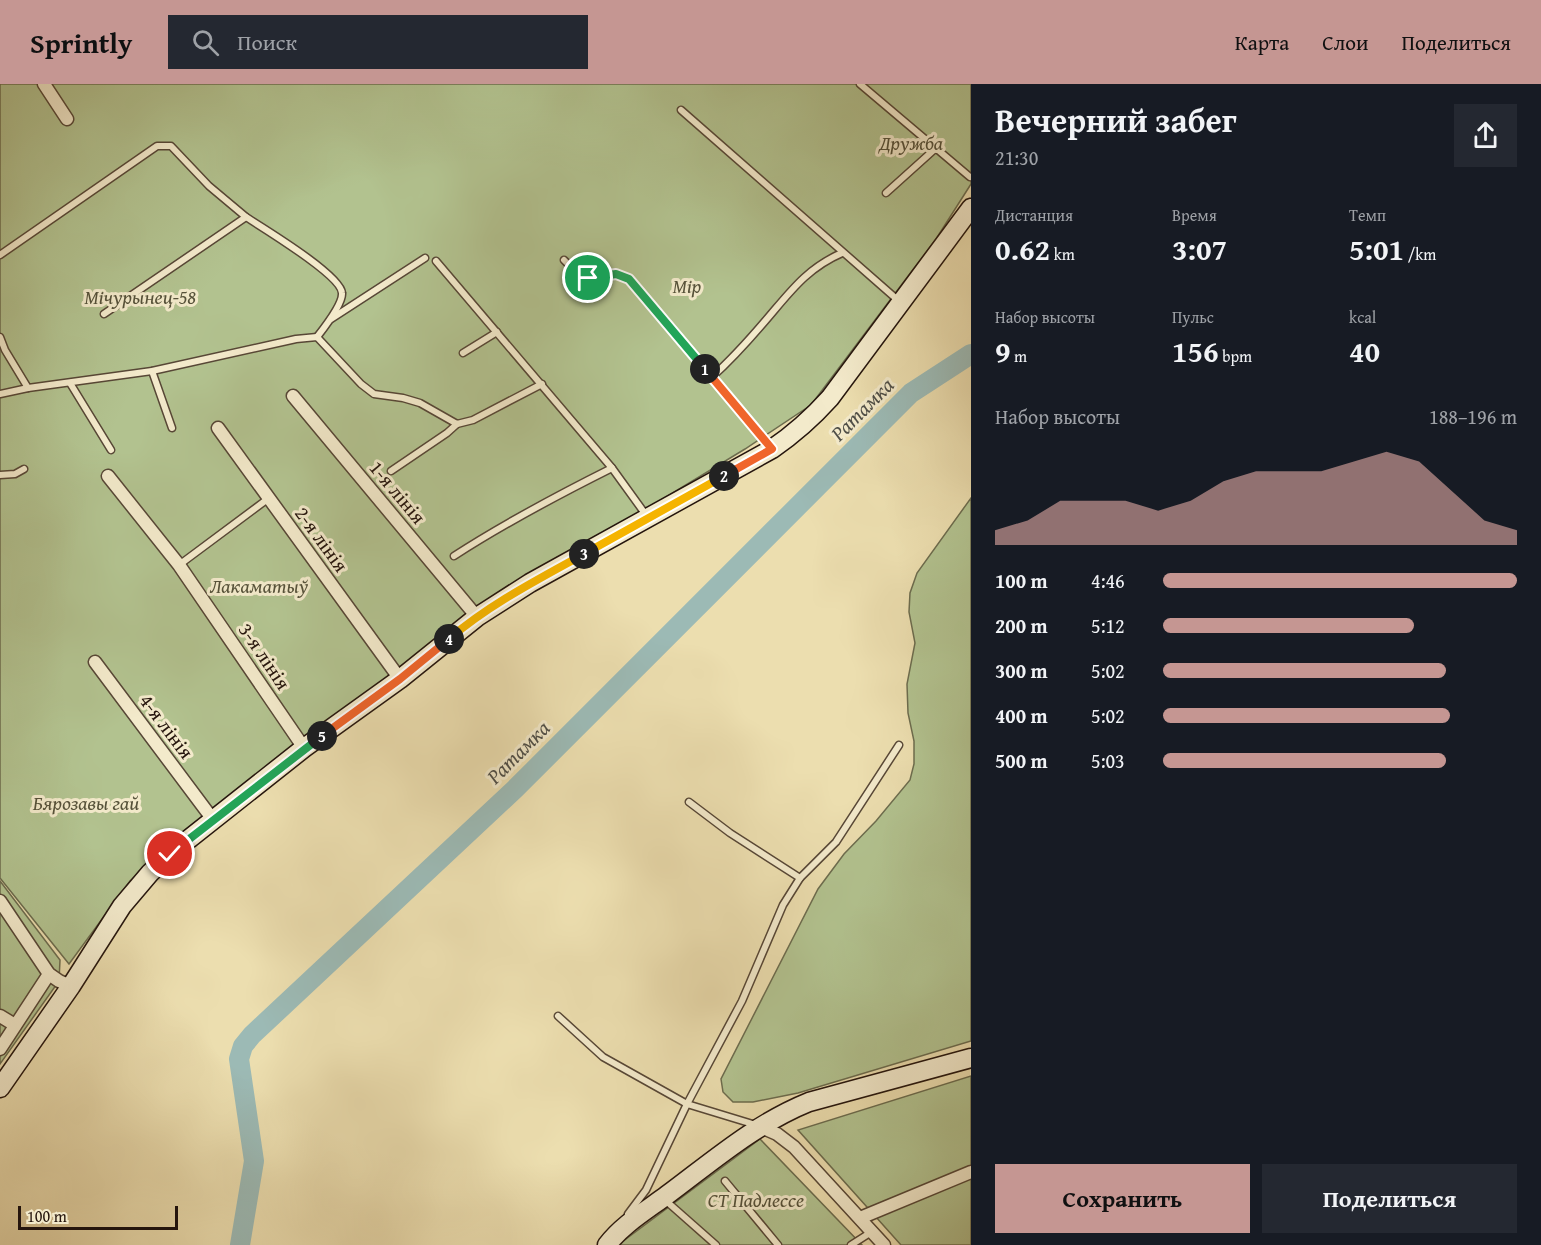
<!DOCTYPE html>
<html lang="ru">
<head>
<meta charset="utf-8">
<style>
  body { margin:0; font-family:"Gentium Book Plus",serif; background:#242831; color:#f1f3f6; height:100vh; display:flex; flex-direction:column; font-size:22px; white-space:nowrap }
  * { box-sizing:border-box; margin:0 }
  p { font-size:20px; color:#9ea1a6 }
  .icon { flex:none; width:33px; height:33px; fill:none; stroke:currentColor; stroke-width:2; stroke-linecap:round; stroke-linejoin:round }
  .map { position:relative; flex:1; overflow:hidden }
  .drawer { display:flex; flex-direction:column; background:#171b24; width:570px }
  .drawer>* { flex:none }
  .scale { position:absolute; left:18px; bottom:15px; width:160px; box-sizing:border-box; padding-left:6px; border:3px solid #25150d; border-top:0; font-size:16px; line-height:21px; white-space:nowrap; color:#25150d; -webkit-text-stroke:4px #f3eacb; paint-order:stroke }
  .pin { position:absolute; display:grid; place-items:center; width:51px; height:51px; color:#fff; margin:-26px; border:3px solid #fff; border-radius:50%; box-shadow:0 2px 6px #0007 }
  .km { position:absolute; width:30px; height:30px; margin:-15px; border-radius:50%; background:#222; color:#fff; font-size:16px; line-height:30px; text-align:center }
  .round { display:grid; place-items:center; flex:none; width:63px; height:63px; border-radius:0px; background:#242831 }
  .summary { display:flex; align-items:center; justify-content:space-between; height:102px; padding:0 24px }
  h1 { font-size:33px; font-weight:700; line-height:45px }
  .figures { display:grid; grid-template-columns:repeat(3,1fr); gap:9px; height:102px; padding:6px 24px }
  .figures div { display:grid; align-content:center }
  .figures b { font-size:30px; font-weight:700 }
  .figures small { font-size:16px; font-weight:400 }
  .figures p { font-size:16px }
  .chart { height:168px; padding:12px 24px }
  .chart p { display:flex; justify-content:space-between }
  .chart svg { width:100%; height:108px; margin-top:6px; fill:#c59692; opacity:.7 }
  .primary-button { display:flex; gap:12px; margin-top:auto; padding:12px 24px }
  .primary-button a { flex:1; height:69px; border-radius:0px; background:#c59692; color:#111; font-size:24px; font-weight:700; line-height:69px; text-align:center }
  .primary-button a+a { background:#242831; color:#f1f3f6 }
  ul { padding:0 24px; list-style:none; font-size:20px }
  li { display:grid; grid-template-columns:96px 72px 1fr; align-items:center; height:45px }
  li i { height:15px; border-radius:8px; background:#c59692 }
  header { display:flex; align-items:center; gap:36px; box-sizing:border-box; height:84px; padding:0 30px; background:#c59692; color:#111 }
  header strong { font-size:28px }
  nav { display:flex; gap:33px; margin-inline-start:auto; font-size:21px }
  .search { width:420px; height:54px; background:#242831; display:flex; align-items:center; gap:15px; box-sizing:border-box; padding:0 21px; border-radius:0px; color:#9ea1a6; font-size:22px }
  main { display:flex; flex:1; min-height:0 }
  .map>svg:first-child { display:block }
</style>
</head>
<body>
<header>
<strong>Sprintly</strong>
<div class="search"><svg class="icon" aria-label="search" viewBox="0 0 24 24"><circle cx="10" cy="10" r="6"/><path d="M15 15l6 6"/></svg>Поиск</div>
<nav><a>Карта</a><a>Слои</a><a>Поделиться</a></nav>
</header>
<main>
<div class="map">
<svg width="971" height="1161" viewBox="0 0 971 1161">
  <rect width="100%" height="100%" fill="#ecdeaf"/>
  <filter id="stains"><feTurbulence type="fractalNoise" baseFrequency=".00333" numOctaves="4"/><feColorMatrix values="0 0 0 0 .2 0 0 0 0 .09 0 0 0 0 .02 0 0 0 .5 -.17"/></filter>
  <radialGradient id="worn" r=".72"><stop offset=".6" stop-color="#630" stop-opacity="0"/><stop offset="1" stop-color="#630" stop-opacity=".3"/></radialGradient>
  <g fill="#b2c28f" stroke="#6c6c4e" stroke-width="1.5">
    <polygon points="0,0 971,0 971,100 936,155 811,321 745,365 610,447 156,773 130,797 69,880 0,794"/>
    <polygon points="971,414 971,957 798,1009 753,1018 733,1018 723,1008 721,995 818,805 844,770 876,737 910,696 914,680 914,657 908,629 907,600 915,559 909,528 910,509 917,489"/>
    <polygon points="0,797 60,876 59,897 0,980"/>
    <polygon points="971,992 971,1161 901,1161 798,1046"/>
    <polygon points="760,1055 862,1161 620,1161 622,1158"/>
  </g>
  <g fill="none" stroke-linecap="round" stroke-linejoin="round">
    <polyline stroke="#9cbab5" stroke-width="20" points="240,1161 254,1077 239,975 243,962 252,951 515,705 911,309 971,270"/>
    <defs>
      <g id="lane">
        <polyline points="860,0 970,93"/>
        <polyline points="681,26 900,218"/>
        <polyline points="886,109 936,64"/>
        <polyline points="0,171 157,62 171,62 209,102 246,133"/>
        <polyline points="564,176 579,191 588,194 616,190 629,195 772,364"/>
        <polyline points="436,177 612,384 646,431"/>
        <path d="M104 230 246 133C263 144 341 191 342 209 343 220 324 244 317 253"/>
        <polyline points="331,235 425,174"/>
        <polyline points="0,253 5,266 28,304 152,287 296,255 317,253 361,300 374,310 403,314 420,319 457,340 473,336 542,300"/>
        <polyline points="463,269 497,248"/>
        <polyline points="152,287 172,344"/>
        <path d="M712 293C732 275 749 256 766 236 790 208 807 184 842 169"/>
        <polyline points="70,299 111,366"/>
        <polyline points="0,310 28,304"/>
        <polyline points="391,387 447,349 457,340"/>
        <polyline points="0,391 15,390 24,385"/>
        <path d="M454 472C505 439 558 411 612 384"/>
        <polyline points="179,481 269,414"/>
        <polyline points="689,718 730,749 800,794"/>
        <polyline points="558,932 603,973 687,1020 756,1041"/>
        <polyline points="725,1097 778,1161"/>
        <polyline points="665,1116 716,1161"/>
        <polyline points="628,1130 646,1106 687,1020 742,917 783,821 800,794 836,758 899,661"/>
        <polyline points="851,1161 873,1147"/>
      </g>
      <g id="street">
        <polyline points="44,0 67,35"/>
        <polyline points="293,312 477,533"/>
        <polyline points="218,344 400,595"/>
        <polyline points="108,392 179,481 304,664"/>
        <polyline points="95,578 214,737"/>
        <polyline points="0,817 49,890 59,897 71,902"/>
        <polyline points="0,932 15,941"/>
        <polyline points="0,965 49,890"/>
        <polyline points="759,1042 777,1050 794,1063 884,1161"/>
        <polyline points="860,1134 971,1088"/>
      </g>
      <g id="secondary">
        <path d="M0 1004 71 902 122 822 150 789 170 770 304 664 400 595 477 533 530 499 772 365C794 350 812 334 830 314L971 124"/>
        <path d="M607 1161C622 1141 647 1126 667 1111 714 1076 755 1040 809 1018L971 974"/>
      </g>
    </defs>
    <use href="#lane" stroke="#574736" stroke-width="9"/>
    <use href="#street" stroke="#574736" stroke-width="15"/>
    <use href="#secondary" stroke="#25150d" stroke-width="21"/>
    <use href="#lane" stroke="#f3eacb" stroke-width="6"/>
    <use href="#street" stroke="#f3eacb" stroke-width="12"/>
    <use href="#secondary" stroke="#f3eacb" stroke-width="18"/>
  </g>
  <g fill="none" stroke-linecap="round" stroke-linejoin="round">
    <defs>
      <polyline id="split-1" points="588,194 616,190 629,195 705,285"/>
      <polyline id="split-2" points="705,285 772,365 724,392"/>
      <polyline id="split-3" points="584,470 724,392"/>
      <path id="split-4" d="M449 555C490 520 537 496 584 470"/>
      <polyline id="split-5" points="322,652 400,595 449,555"/>
      <polyline id="split-6" points="170,770 322,652"/>
    </defs>
    <use href="#split-1" stroke="#fff" stroke-width="12"/>
    <use href="#split-2" stroke="#fff" stroke-width="12"/>
    <use href="#split-3" stroke="#fff" stroke-width="12"/>
    <use href="#split-4" stroke="#fff" stroke-width="12"/>
    <use href="#split-5" stroke="#fff" stroke-width="12"/>
    <use href="#split-6" stroke="#fff" stroke-width="12"/>
    <use href="#split-1" stroke="#22a559" stroke-width="8"/>
    <use href="#split-2" stroke="#f0652b" stroke-width="8"/>
    <use href="#split-3" stroke="#f5b400" stroke-width="8"/>
    <use href="#split-4" stroke="#f5b400" stroke-width="8"/>
    <use href="#split-5" stroke="#f0652b" stroke-width="8"/>
    <use href="#split-6" stroke="#22a559" stroke-width="8"/>
  </g>
  <g text-anchor="middle" dominant-baseline="central" stroke-width="6" stroke-linejoin="round" paint-order="stroke">
    <g font-size="20" font-style="italic" fill="#56523a" stroke="#f3eacb">
      <text x="911" y="58">Дружба</text>
      <text x="687" y="201">Мір</text>
      <text x="140" y="212">Мічурынец-58</text>
      <text x="259" y="501">Лакаматыў</text>
      <text x="86" y="718">Бярозавы гай</text>
      <text x="756" y="1115">СТ Падлессе</text>
    </g>
    <g font-size="20" fill="#25150d" stroke="#f3eacb">
      <text transform="translate(398 408) rotate(50)">1-я лінія</text>
      <text transform="translate(322 455) rotate(54)">2-я лінія</text>
      <text transform="translate(265 572) rotate(56)">3-я лінія</text>
      <text transform="translate(167 642) rotate(53)">4-я лінія</text>
    </g>
    <g font-size="21" font-style="italic" fill="#4f4f48" stroke="#f3eacb">
      <text transform="translate(862 325) rotate(-45)">Ратамка</text>
      <text transform="translate(518 668) rotate(-45)">Ратамка</text>
    </g>
  </g>
  <rect width="100%" height="100%" filter="url(#stains)"/>
  <rect width="100%" height="100%" fill="url(#worn)"/>
</svg>
<div class="scale">100 m</div>
<div class="pin" style="left:588px;top:194px;background:#1e9e55"><svg class="icon" aria-label="arrive" viewBox="0 0 24 24"><path d="M6 21V4h12l-3 4 3 4H6"/></svg></div>
<div class="pin" style="left:170px;top:770px;background:#d93025"><svg class="icon" aria-label="check" viewBox="0 0 24 24"><path d="M5 12l5 5 9-10"/></svg></div>
<b class="km" style="left:705px;top:285px">1</b>
<b class="km" style="left:724px;top:392px">2</b>
<b class="km" style="left:584px;top:470px">3</b>
<b class="km" style="left:449px;top:555px">4</b>
<b class="km" style="left:322px;top:652px">5</b>
</div>
<section class="drawer">
<div class="summary"><div><h1>Вечерний забег</h1><p>21:30</p></div><a class="round"><svg class="icon" aria-label="share" viewBox="0 0 24 24"><path d="M12 15V3M7 8l5-5 5 5M5 13v7h14v-7"/></svg></a></div>
<div class="figures">
<div><p>Дистанция</p><b>0.62<small> km</small></b></div>
<div><p>Время</p><b>3:07</b></div>
<div><p>Темп</p><b>5:01<small> /km</small></b></div>
</div>
<div class="figures">
<div><p>Набор высоты</p><b>9<small> m</small></b></div>
<div><p>Пульс</p><b>156<small> bpm</small></b></div>
<div><p>kcal</p><b>40</b></div>
</div>
<div class="chart"><p><span>Набор высоты</span>188–196 m</p>
<svg viewBox="0 0 160 44" preserveAspectRatio="none"><path d="M0 44V38L10 34L20 26L30 26L40 26L50 30L60 26L70 18L80 14L90 14L100 14L110 10L120 6L130 10L140 22L150 34L160 38V44z"/></svg>
</div>
<ul>
<li><b>100 m</b>4:46<i style="width:100%"></i></li>
<li><b>200 m</b>5:12<i style="width:71%"></i></li>
<li><b>300 m</b>5:02<i style="width:80%"></i></li>
<li><b>400 m</b>5:02<i style="width:81%"></i></li>
<li><b>500 m</b>5:03<i style="width:80%"></i></li>
</ul>
<div class="primary-button"><a>Сохранить</a><a>Поделиться</a></div>
</section>
</main>
</body>
</html>
